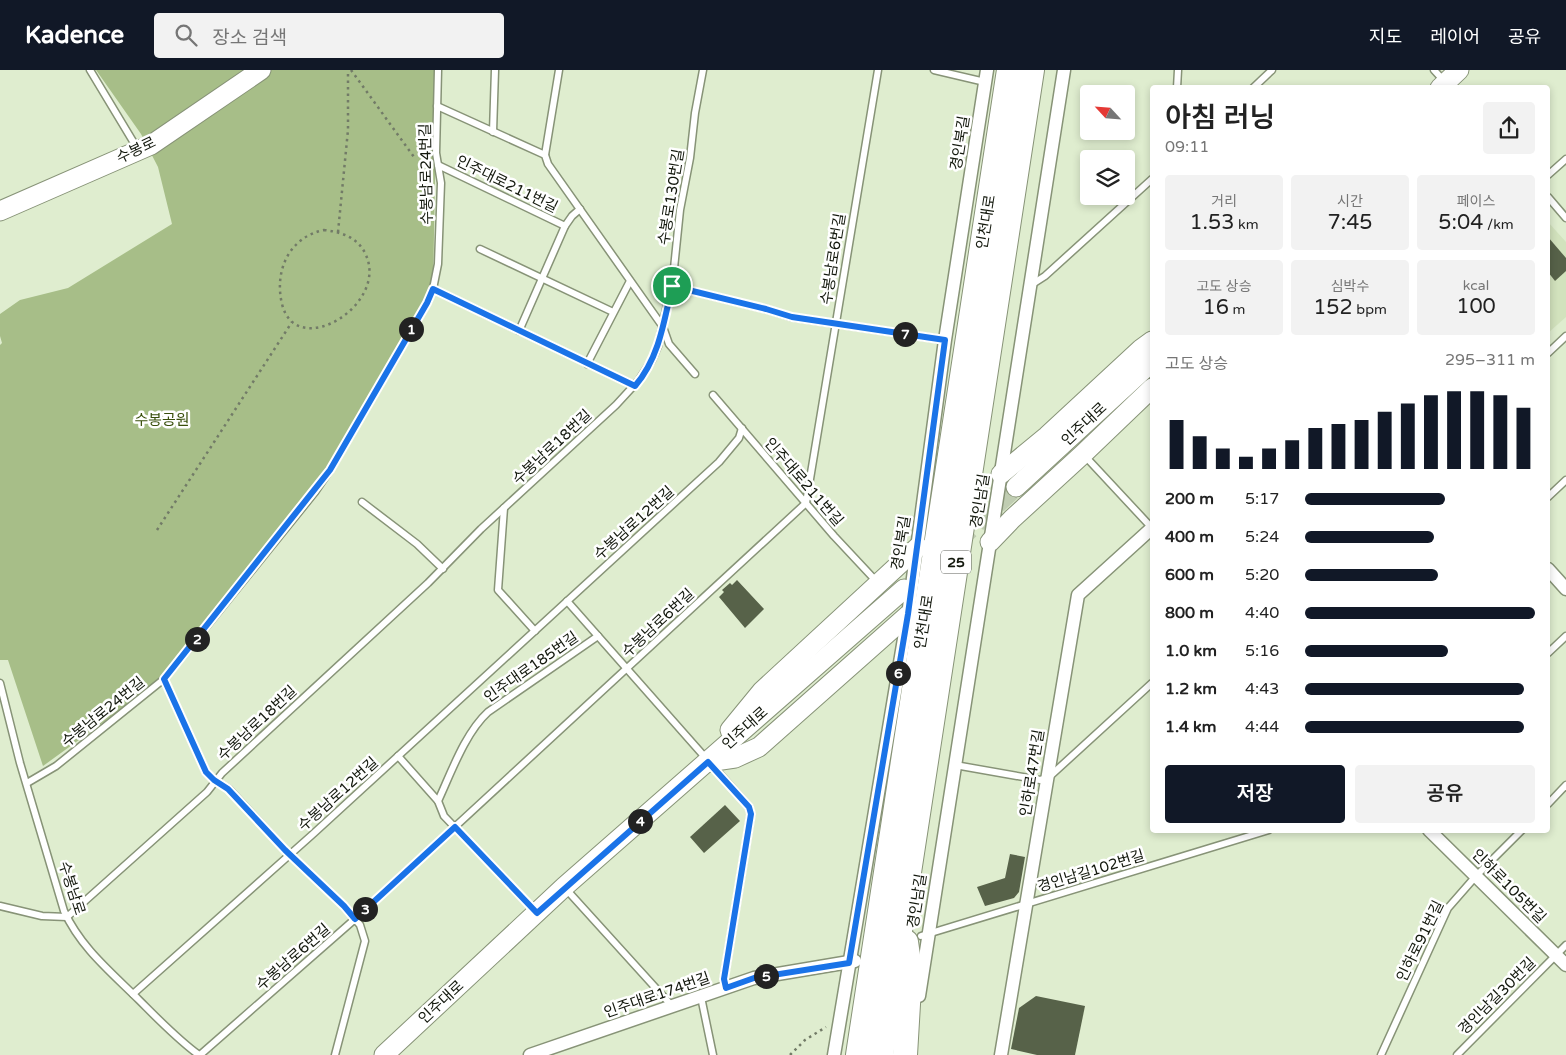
<!DOCTYPE html>
<html lang="ko">
<head>
<meta charset="utf-8">
<style>
  body { margin:0; font-family:"Varela Round","Noto Sans KR",sans-serif; background:#f2f2f2; color:#222; height:100vh; display:flex; flex-direction:column; font-size:19px; white-space:nowrap }
  * { box-sizing:border-box; margin:0 }
  p { font-size:16px; color:#767676 }
  .icon { flex:none; width:28px; height:28px; fill:none; stroke:currentColor; stroke-width:2; stroke-linecap:round; stroke-linejoin:round }
  .map { position:relative; flex:1; overflow:hidden }
  .drawer { position:absolute; left:1150px; top:15px; width:400px; height:748px; display:flex; flex-direction:column; background:#fff; border-radius:5px; box-shadow:0 2px 8px #0003 }
  .drawer>* { flex:none }
  .needle { width:32px; rotate:296deg }
  .tools { position:absolute; left:1080px; top:15px; display:grid; gap:10px }
  .tools a { display:grid; place-items:center; width:55px; height:55px; border-radius:5px; background:#fff; box-shadow:0 2px 8px #0003; font-size:25px }
  .pin { position:absolute; display:grid; place-items:center; width:42px; height:42px; color:#fff; margin:-21px; border:2px solid #fff; border-radius:50%; box-shadow:0 1px 5px #0007 }
  .km { position:absolute; width:25px; height:25px; margin:-12px; border-radius:50%; background:#222; color:#fff; font-size:14px; line-height:25px; text-align:center }
  .round { display:grid; place-items:center; flex:none; width:52px; height:52px; border-radius:5px; background:#f2f2f2 }
  .summary { display:flex; align-items:center; justify-content:space-between; height:85px; padding:0 15px }
  h1 { font-size:28px; font-weight:600; line-height:38px }
  .stats { display:grid; grid-template-columns:repeat(3,1fr); gap:8px; height:85px; padding:5px 15px }
  .stats div { display:grid; align-content:center; border-radius:5px; background:#f2f2f2; text-align:center }
  .stats b { font-size:21px; font-weight:600 }
  .stats small { font-size:14px; font-weight:400 }
  .stats p { font-size:14px }
  .chart { height:140px; padding:10px 15px }
  .chart p { display:flex; justify-content:space-between }
  .chart svg { width:100%; height:90px; margin-top:5px; stroke:#111827; stroke-width:6 }
  .button { display:flex; gap:10px; margin-top:auto; padding:10px 15px }
  .button a { flex:1; height:58px; border-radius:5px; background:#111827; color:#fff; font-size:20px; font-weight:600; line-height:58px; text-align:center }
  .button a+a { background:#f2f2f2; color:#222 }
  ul { padding:0 15px; list-style:none; font-size:16px }
  li { display:grid; grid-template-columns:80px 60px 1fr; align-items:center; height:38px }
  li i { height:12px; border-radius:6px; background:#111827 }
  header { display:flex; align-items:center; gap:30px; box-sizing:border-box; height:70px; padding:0 25px; background:#111827; color:#fff }
  header strong { font-size:24px }
  nav { display:flex; gap:28px; margin-inline-start:auto; font-size:18px }
  .search { width:350px; height:45px; background:#f2f2f2; display:flex; align-items:center; gap:12px; box-sizing:border-box; padding:0 18px; border-radius:5px; color:#767676; font-size:19px }
  .map>svg:first-child { display:block }
</style>
</head>
<body>
<header>
<strong>Kadence</strong>
<div class="search"><svg class="icon" aria-label="search" viewBox="0 0 24 24"><circle cx="10" cy="10" r="6"/><path d="M15 15l6 6"/></svg>장소 검색</div>
<nav><a>지도</a><a>레이어</a><a>공유</a></nav>
</header>
<div class="map">
<svg width="1566" height="985" viewBox="0 0 1566 985">
  <rect width="100%" height="100%" fill="#dfedcf"/>
  <polygon fill="#d2e2bd" points="1548,152 1566,172 1566,247 1548,263"/>
  <polygon fill="#a7be88" points="96,0 437,0 433,219 329,399 163,609 43,696 8,590 0,590 0,275 2,273 0,266 0,244 20,230 68,218 172,154 158,97 141,64"/>
  <g fill="#576249">
    <polygon points="1548,167 1566,188 1566,201 1555,211 1548,202"/>
    <polygon points="737,510 764,539 745,558 719,527 724,522 722,520 730,513 732,515"/>
    <polygon points="725,735 740,751 704,783 690,767"/>
    <polygon points="1010,784 1025,787 1019,822 1014,828 985,836 977,817 1005,808"/>
    <polygon points="1036,926 1085,936 1075,985 1037,985 1011,979 1019,938"/>
  </g>
  <g fill="none" stroke-linecap="round" stroke-linejoin="round">
    <polyline stroke="#c0cdb2" stroke-width="19" stroke-dasharray="19 9" stroke-linecap="butt" points="956,472 1016,417"/>
    <defs>
      <g id="lane">
        <polyline points="90,0 137,78"/>
        <polyline points="934,0 985,12"/>
        <polyline points="1434,0 1445,12"/>
        <polyline points="1177,18 1178,0"/>
        <polyline points="1253,18 1272,0"/>
        <polyline points="437,36 545,85 548,94 663,257 669,274 695,304"/>
        <polyline points="493,62 495,0"/>
        <polyline points="545,85 559,0"/>
        <polyline points="438,95 565,156"/>
        <polyline points="1548,105 1566,89"/>
        <polyline points="1548,127 1566,148"/>
        <polyline points="480,179 613,242"/>
        <polyline points="1031,215 1045,206 1152,109"/>
        <polyline points="672,216 766,239 791,247 945,270"/>
        <polyline points="433,219 635,316"/>
        <polyline points="519,261 565,156 572,146 580,139"/>
        <polyline points="1548,283 1566,266"/>
        <polyline points="587,294 630,211"/>
        <polyline points="713,325 834,466 877,512"/>
        <polyline points="1084,385 1152,458"/>
        <polyline points="1548,427 1566,410"/>
        <polyline points="362,432 417,474 443,499"/>
        <polyline points="504,438 498,520 535,561"/>
        <polyline points="567,531 749,737 751,744 724,909 726,918"/>
        <polyline points="1548,583 1566,566"/>
        <polyline points="164,609 206,702 214,710 229,719 285,780 344,836 360,855 365,871 335,985"/>
        <path d="M0 613 20 693 64 841C81 878 111 902 139 930 158 949 177 969 199 985"/>
        <polyline points="398,686 438,731 444,746 536,842"/>
        <polyline points="955,695 1040,710 1048,708 1152,613"/>
        <polyline points="27,713 56,696 164,609 315,422 330,400 427,233 433,219 438,194 441,113 436,83 438,0"/>
        <path d="M438 731C451 703 465 663 488 642L598 566"/>
        <polyline points="1548,734 1566,715"/>
        <polyline points="565,818 672,936"/>
        <polyline points="0,836 42,846 67,847 207,722 222,703 428,513 481,459 616,335 639,310 652,290 658,276 673,208 680,140 690,88 695,43 703,0"/>
        <polyline points="921,866 1269,760"/>
        <polyline points="133,924 313,764 719,392 739,368 742,358"/>
        <polyline points="701,927 713,985"/>
        <polyline points="200,985 355,849 806,433 878,0"/>
        <polyline points="1381,985 1448,838 1476,806 1522,760"/>
        <polyline points="1457,985 1566,875"/>
      </g>
      <g id="street">
        <polyline points="1548,499 1566,519"/>
        <polyline points="1429,760 1566,895"/>
        <polyline points="919,926 1064,0"/>
        <polyline points="530,985 754,908 855,891"/>
        <polyline points="834,985 908,545 945,270 987,0"/>
        <polyline points="1001,985 1078,525 1152,458"/>
      </g>
      <g id="secondary">
        <polyline points="1440,18 1459,0"/>
        <polyline points="0,141 151,75 261,0"/>
        <polyline points="1001,404 1047,366 1141,279 1152,271"/>
        <polyline points="1016,417 1152,292"/>
        <polyline points="990,472 1012,449 1083,384 1152,318"/>
        <polyline points="730,660 762,621 918,477"/>
        <polyline points="708,692 735,688 759,677 908,545"/>
        <polyline points="384,985 564,817 904,519"/>
      </g>
      <g id="highway">
        <polyline points="858,985 1009,0"/>
        <polyline points="881,985 1032,0"/>
        <polyline points="905,985 910,900 906,872"/>
      </g>
    </defs>
    <use href="#lane" stroke="#879377" stroke-width="9"/>
    <use href="#street" stroke="#879377" stroke-width="15"/>
    <use href="#secondary" stroke="#879377" stroke-width="21"/>
    <use href="#highway" stroke="#879377" stroke-width="26"/>
    <g stroke="#727b67" stroke-width="2.5" stroke-dasharray="2.5 4" stroke-linecap="butt">
      <polyline points="351,0 414,87"/>
      <path d="M324 160C341 162 357 167 365 183 391 234 296 292 282 234 274 201 289 167 324 160Z"/>
      <polyline points="338,162 348,60 348,0"/>
      <polyline points="157,460 292,252"/>
      <polyline points="790,985 805,970 826,957"/>
    </g>
    <use href="#lane" stroke="#fff" stroke-width="6"/>
    <use href="#street" stroke="#fff" stroke-width="12"/>
    <use href="#secondary" stroke="#fff" stroke-width="19"/>
    <use href="#highway" stroke="#fff" stroke-width="24"/>
  </g>
  <g fill="none" stroke-linecap="round" stroke-linejoin="round">
    <defs>
      <path id="route" d="M672 216 766 239 792 247 945 270 908 544 849 893 754 908 726 918 724 909 751 744 749 737 708 692 537 843 455 757 355 849 344 836 285 780 228 719 214 710 206 702 164 609 330 400 427 233 433 219 635 316C659 288 664 252 672 216Z"/>
    </defs>
    <use href="#route" stroke="#fff" stroke-width="10"/>
    <use href="#route" stroke="#1a73e8" stroke-width="6"/>
  </g>
  <g text-anchor="middle" dominant-baseline="central" stroke-width="5" stroke-linejoin="round" paint-order="stroke">
    <rect fill="#fff" stroke="#5a5d56" stroke-width="1" x="941" y="480.5" width="30" height="23" rx="4"/>
    <g font-size="14" font-weight="bold" fill="#13180d">
      <text x="956" y="492">25</text>
    </g>
    <g font-size="15" fill="#13180d" stroke="#fff">
      <text transform="translate(960 73) rotate(-81)">경인북길</text>
      <text transform="translate(136 80) rotate(-26)">수봉로</text>
      <text transform="translate(426 104) rotate(-91)">수봉남로24번길</text>
      <text transform="translate(507 114) rotate(26)">인주대로211번길</text>
      <text transform="translate(671 127) rotate(-81)">수봉로130번길</text>
      <text transform="translate(986 152) rotate(-81)">인천대로</text>
      <text transform="translate(833 189) rotate(-81)">수봉남로6번길</text>
      <text transform="translate(1084 354) rotate(-43)">인주대로</text>
      <text transform="translate(552 377) rotate(-43)">수봉남로18번길</text>
      <text transform="translate(804 412) rotate(49)">인주대로211번길</text>
      <text transform="translate(980 431) rotate(-81)">경인남길</text>
      <text transform="translate(634 453) rotate(-42)">수봉남로12번길</text>
      <text transform="translate(901 473) rotate(-81)">경인북길</text>
      <text transform="translate(924 552) rotate(-81)">인천대로</text>
      <text transform="translate(658 553) rotate(-43)">수봉남로6번길</text>
      <text transform="translate(531 597) rotate(-35)">인주대로185번길</text>
      <text transform="translate(103 642) rotate(-39)">수봉남로24번길</text>
      <text transform="translate(257 653) rotate(-43)">수봉남로18번길</text>
      <text transform="translate(745 658) rotate(-42)">인주대로</text>
      <text transform="translate(1032 703) rotate(-81)">인하로47번길</text>
      <text transform="translate(338 724) rotate(-42)">수봉남로12번길</text>
      <text transform="translate(1091 801) rotate(-17)">경인남길102번길</text>
      <text transform="translate(1509 816) rotate(45)">인하로105번길</text>
      <text transform="translate(72 818) rotate(72)">수봉남로</text>
      <text transform="translate(917 831) rotate(-81)">경인남길</text>
      <text transform="translate(1420 871) rotate(-64)">인하로91번길</text>
      <text transform="translate(293 887) rotate(-41)">수봉남로6번길</text>
      <text transform="translate(657 925) rotate(-19)">인주대로174번길</text>
      <text transform="translate(1497 926) rotate(-45)">경인남길30번길</text>
      <text transform="translate(441 932) rotate(-43)">인주대로</text>
    </g>
    <g font-size="15" fill="#394f0b" stroke="#fff">
      <text x="162" y="350">수봉공원</text>
    </g>
  </g>
</svg>
<div class="tools">
<a><svg class="needle" viewBox="-14 -14 28 28"><path d="M0-13l5 13h-10z" fill="#e53935"/><path d="M0 13l5-13h-10z" fill="#767676"/></svg></a>
<a><svg class="icon" aria-label="layers" viewBox="0 0 24 24"><path d="M12 4l9 5-9 5-9-5zM3 14l9 5 9-5"/></svg></a>
</div>
<div class="pin" style="left:672px;top:216px;background:#1e9e55"><svg class="icon" aria-label="arrive" viewBox="0 0 24 24"><path d="M6 21V4h12l-3 4 3 4H6"/></svg></div>
<b class="km" style="left:411px;top:259px">1</b>
<b class="km" style="left:197px;top:569px">2</b>
<b class="km" style="left:365px;top:839px">3</b>
<b class="km" style="left:640px;top:751px">4</b>
<b class="km" style="left:766px;top:906px">5</b>
<b class="km" style="left:898px;top:603px">6</b>
<b class="km" style="left:905px;top:264px">7</b>
<section class="drawer">
<div class="summary"><div><h1>아침 러닝</h1><p>09:11</p></div><a class="round"><svg class="icon" aria-label="share" viewBox="0 0 24 24"><path d="M12 15V3M7 8l5-5 5 5M5 13v7h14v-7"/></svg></a></div>
<div class="stats">
<div><p>거리</p><b>1.53<small> km</small></b></div>
<div><p>시간</p><b>7:45</b></div>
<div><p>페이스</p><b>5:04<small> /km</small></b></div>
</div>
<div class="stats">
<div><p>고도 상승</p><b>16<small> m</small></b></div>
<div><p>심박수</p><b>152<small> bpm</small></b></div>
<div><p>kcal</p><b>100</b></div>
</div>
<div class="chart"><p><span>고도 상승</span>295–311 m</p>
<svg viewBox="0 0 160 44" preserveAspectRatio="none"><path d="M5 44V20M15 44V28M25 44V34M35 44V38M45 44V34M55 44V30M65 44V24M75 44V22M85 44V20M95 44V16M105 44V12M115 44V8M125 44V6M135 44V6M145 44V8M155 44V14"/></svg>
</div>
<ul>
<li><b>200 m</b>5:17<i style="width:61%"></i></li>
<li><b>400 m</b>5:24<i style="width:56%"></i></li>
<li><b>600 m</b>5:20<i style="width:58%"></i></li>
<li><b>800 m</b>4:40<i style="width:100%"></i></li>
<li><b>1.0 km</b>5:16<i style="width:62%"></i></li>
<li><b>1.2 km</b>4:43<i style="width:95%"></i></li>
<li><b>1.4 km</b>4:44<i style="width:95%"></i></li>
</ul>
<div class="button"><a>저장</a><a>공유</a></div>
</section>
</div>
</body>
</html>
